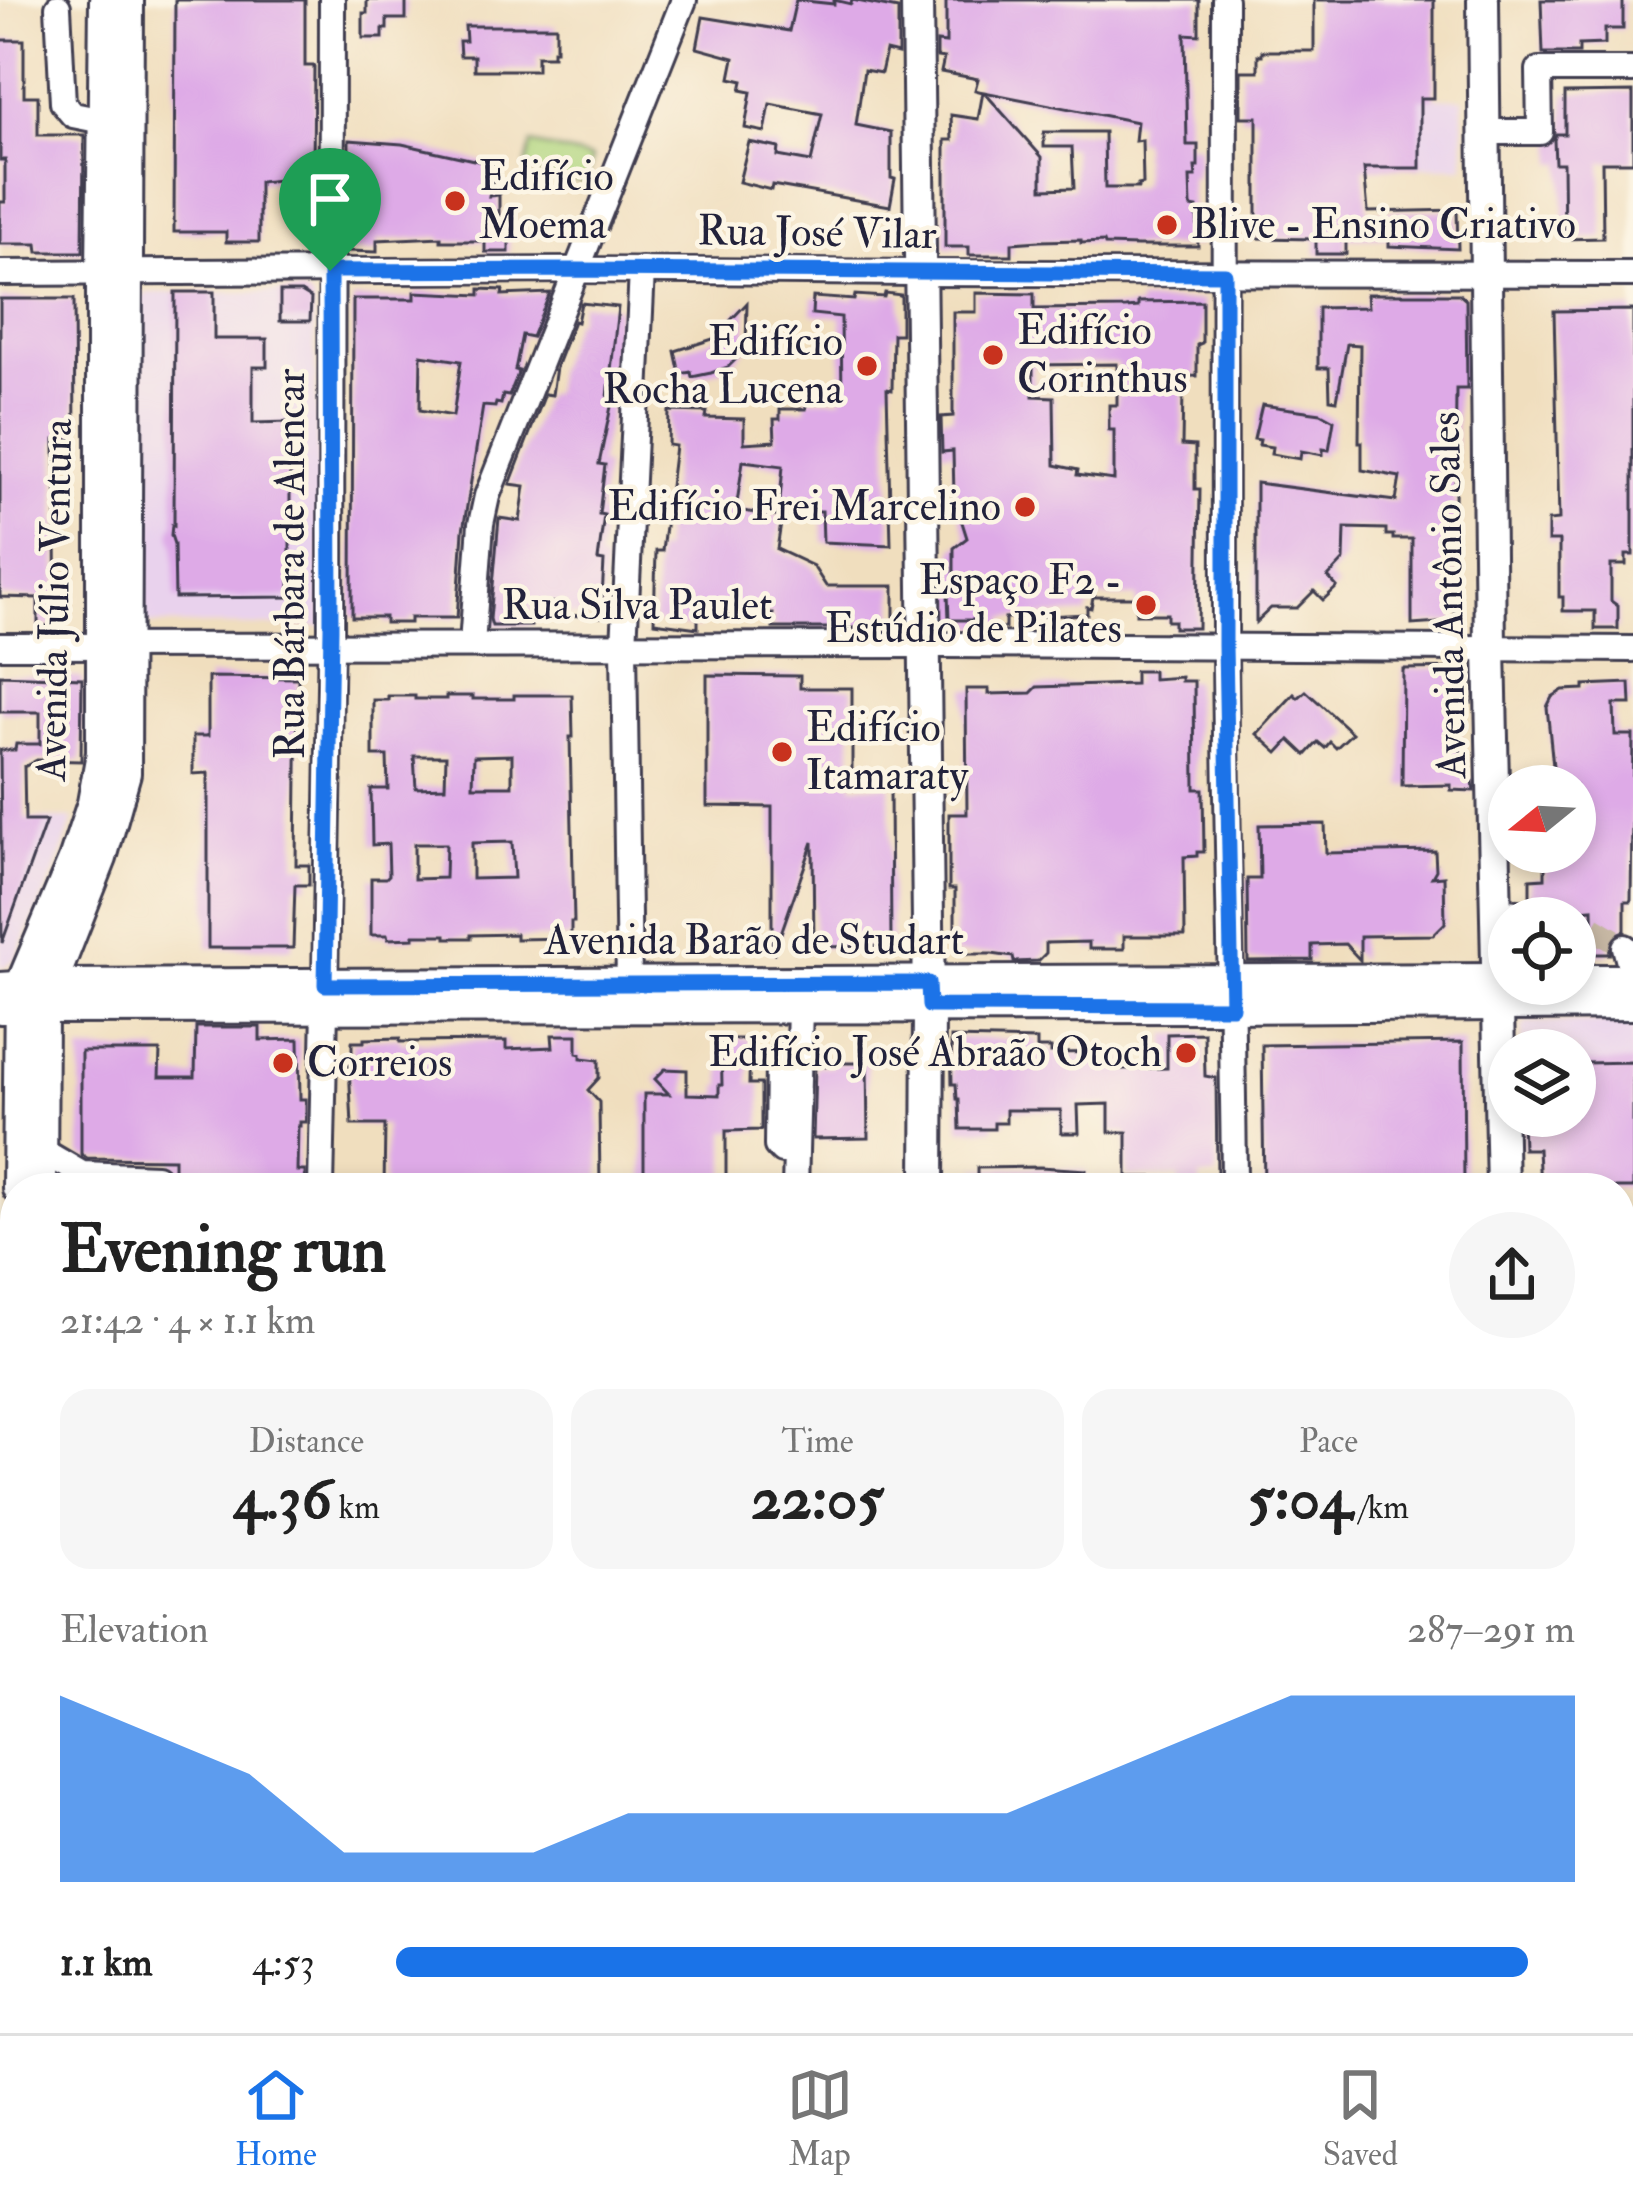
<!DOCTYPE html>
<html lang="en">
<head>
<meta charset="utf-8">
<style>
  body { margin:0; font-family:"IM FELL Double Pica",serif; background:#f6f6f6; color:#222; height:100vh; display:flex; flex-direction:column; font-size:45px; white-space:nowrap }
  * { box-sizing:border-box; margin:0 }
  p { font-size:39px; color:#767676 }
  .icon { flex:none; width:66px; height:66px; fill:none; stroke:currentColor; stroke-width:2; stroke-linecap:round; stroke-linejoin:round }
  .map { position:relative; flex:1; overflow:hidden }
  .drawer { position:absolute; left:0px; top:1173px; width:1635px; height:861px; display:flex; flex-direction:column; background:#fff; border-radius:48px 48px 0 0; box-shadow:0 6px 18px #0003 }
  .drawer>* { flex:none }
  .needle { width:78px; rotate:252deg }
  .tools { position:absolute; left:1488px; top:765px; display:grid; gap:24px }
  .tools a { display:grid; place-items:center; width:108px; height:108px; border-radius:50%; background:#fff; box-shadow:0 6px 18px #0003; font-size:60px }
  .pin { position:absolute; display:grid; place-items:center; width:102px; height:102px; color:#fff; margin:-123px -51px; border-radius:50% 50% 50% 0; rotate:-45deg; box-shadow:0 0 12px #0007 }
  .pin .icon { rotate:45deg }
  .round { display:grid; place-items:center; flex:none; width:126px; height:126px; border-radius:63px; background:#f6f6f6 }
  .head { display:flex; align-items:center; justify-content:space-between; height:204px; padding:0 60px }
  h1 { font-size:66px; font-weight:800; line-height:90px }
  .stats { display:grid; grid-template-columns:repeat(3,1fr); gap:18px; height:204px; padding:12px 60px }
  .stats div { display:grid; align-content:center; border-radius:30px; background:#f6f6f6; text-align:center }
  .stats b { font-size:60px; font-weight:800 }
  .stats small { font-size:33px; font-weight:400 }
  .stats p { font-size:33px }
  .chart { height:336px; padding:24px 60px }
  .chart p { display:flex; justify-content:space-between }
  .chart svg { width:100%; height:216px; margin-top:12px; fill:#1a73e8; opacity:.7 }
  ul { padding:0 60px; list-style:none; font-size:39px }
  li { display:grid; grid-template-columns:192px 144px 1fr; align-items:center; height:90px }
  li i { height:30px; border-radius:15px; background:#1a73e8 }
  .menu { display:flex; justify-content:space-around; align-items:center; height:168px; border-top:3px solid #e0e0e0; background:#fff; font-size:33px; color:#767676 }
  .menu a { display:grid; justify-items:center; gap:6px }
  .menu .selected { color:#1a73e8 }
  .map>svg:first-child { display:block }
</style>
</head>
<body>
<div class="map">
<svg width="1633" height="2033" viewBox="0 0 1633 2033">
  <rect width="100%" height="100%" fill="#fcf5e5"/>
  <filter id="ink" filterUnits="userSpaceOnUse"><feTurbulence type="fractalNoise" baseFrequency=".00833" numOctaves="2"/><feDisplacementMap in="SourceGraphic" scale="24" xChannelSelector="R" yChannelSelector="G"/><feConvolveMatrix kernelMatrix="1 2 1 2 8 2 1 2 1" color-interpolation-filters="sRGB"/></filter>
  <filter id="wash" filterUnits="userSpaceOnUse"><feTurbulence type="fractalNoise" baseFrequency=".004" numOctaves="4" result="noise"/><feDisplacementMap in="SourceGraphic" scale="48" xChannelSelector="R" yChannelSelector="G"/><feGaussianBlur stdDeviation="2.7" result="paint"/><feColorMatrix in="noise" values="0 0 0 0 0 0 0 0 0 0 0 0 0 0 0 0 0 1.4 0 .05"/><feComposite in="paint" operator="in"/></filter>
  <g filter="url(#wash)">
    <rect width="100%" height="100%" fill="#f0debe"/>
    <g fill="#e9d2ed">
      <polygon points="1360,96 1463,98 1464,167 1362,166"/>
      <polygon points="301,292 313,299 323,627 144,624 135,616 136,303 147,293"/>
      <polygon points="0,819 73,819 58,864 16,958 2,968 0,968"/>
      <polygon points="1528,1022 1633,1022 1633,1145 1523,1149 1522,1116 1575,1116 1575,1050 1522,1050 1522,1027"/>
      <polygon points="1620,1920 1633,1920 1633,2033 1534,2033 1534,2019 1620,2019"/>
    </g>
    <polygon fill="#b1d57e" stroke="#6a7c5c" stroke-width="3" points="531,144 592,158 587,184 525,170"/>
    <g id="blocks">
      <g fill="#deaae7" fill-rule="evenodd">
        <polygon points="175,0 305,0 305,66 314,66 313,168 298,168 299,178 259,182 259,242 226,242 226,232 174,232"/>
        <polygon points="367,0 406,0 406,19 387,19 387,29 383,29 383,38 363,38 363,13 367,13"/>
        <polygon points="796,0 834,4 834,0 851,4 852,0 898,9 898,54 886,51 881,73 864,70 856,125 891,132 891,178 895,179 890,206 772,185 771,190 739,182 749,142 779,148 778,156 811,162 822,114 770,104 765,132 745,128 751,92 741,90 743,81 730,78 734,58 697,48 703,17 789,31"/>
        <path d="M946 0H1199V35L1185 34 1187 145H1198V167H1195L1196 177H1190L1191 207 1197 208 1198 246H1138L1105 245 1104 242 1081 243V240L1040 241 1012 243V255H969V247H945V140H952L951 115 978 119 983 92 975 90 978 79 941 72 944 58 937 57V42L946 43ZM984 92 1137 122 1135 141 1142 140 1143 184 1138 185V188H1105L1104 132H1044V147H1072L1074 188 1042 189V157Z"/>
        <polygon points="1314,0 1434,0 1434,98 1420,98 1420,168 1364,168 1368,212 1457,210 1458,249 1389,246 1389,237 1346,238 1346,254 1316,254 1316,239 1257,238 1257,117 1241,117 1241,71 1258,71 1258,55 1262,55 1262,51 1314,51"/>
        <polygon points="1541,0 1623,0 1623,29 1605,29 1605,44 1579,45 1579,53 1543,53"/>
        <polygon points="465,26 556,26 556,50 553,50 553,56 537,56 537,70 474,70 474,56 460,56 459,41 466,41"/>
        <polygon points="0,40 24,40 24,96 38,96 38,135 84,135 83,252 38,252 37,244 0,244 0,202 5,202 5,160 0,160"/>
        <polygon points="1633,92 1633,162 1602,162 1603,238 1564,239 1563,163 1555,163 1554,140 1556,134 1565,134 1565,93"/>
        <polygon points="349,140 402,144 496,165 489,196 499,195 499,225 509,225 509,252 485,252 485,241 441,241 441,237 377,240 377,252 348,251"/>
        <path d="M480 289 503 290 502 295 550 293 532 337 522 335 515 370 519 371 509 396 503 395 501 404 496 403 495 407 483 406 463 531 457 618H410V623H385V617H352L353 299H415V292L480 295ZM421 355 461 361 453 416 420 410Z"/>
        <polygon points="175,292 214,292 214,339 267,339 267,367 253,367 253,423 290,422 290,597 175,598 174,544 171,535 172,525 174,526"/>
        <polygon points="280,292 301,292 311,298 310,321 280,321"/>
        <polygon points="885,293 901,295 901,334 893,334 892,390 887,389 891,545 823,542 822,511 779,511 783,466 743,461 736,510 782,517 777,549 813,566 826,586 894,586 894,628 773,628 773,614 698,617 698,628 654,622 656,551 662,551 675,446 668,445 669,411 707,412 706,418 744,419 744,443 775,441 774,419 780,419 780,409 806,409 806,399 842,399 841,317 812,314 813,297 854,300 855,295 884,297"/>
        <path d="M976 293 1034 294V309L1125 308 1138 307V302L1202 301V343L1197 345V376L1155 377 1154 386 1183 391 1182 445 1195 446V489H1200L1198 628H1174V621H1167V614H1136L1137 597H1093L1091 608 1087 607V614L1005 618V628H974V620H949L948 593H960L954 575V548L967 538 954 497 953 451 942 452 941 417 953 416V312H976ZM1117 364V405H1109V430H1114V480L1077 475 1078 470 1055 465 1054 397 1033 396V365Z"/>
        <polygon points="1367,294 1459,294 1466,300 1467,389 1456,389 1454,622 1412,625 1412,539 1393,539 1393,535 1386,535 1386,529 1345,528 1344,560 1328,577 1337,587 1323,600 1314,591 1297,608 1271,608 1256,622 1256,483 1396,501 1400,477 1362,470 1362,442 1359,442 1360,345 1347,344 1337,400 1330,399 1329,368 1318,368 1318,308 1368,307"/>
        <polygon points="0,299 74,299 75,439 55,440 57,626 38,626 38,598 0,597"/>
        <polygon points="581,303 618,307 608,397 613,397 599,464 605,465 599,514 604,515 598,560 604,561 601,617 566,615 567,603 532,602 531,626 492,626 490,619 499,518 520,521 525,486 510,484 545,394 552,395 556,367 574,321 577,322"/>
        <polygon points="747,303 746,349 728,367 711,373 692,377 691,372 680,374 675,351 713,339"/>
        <polygon points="1633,310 1633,555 1626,555 1626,565 1611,565 1611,601 1618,606 1618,629 1595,629 1595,611 1563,611 1563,597 1559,597 1559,541 1548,541 1548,521 1559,520 1554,311"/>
        <polygon points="1262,405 1321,413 1334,420 1329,450 1323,449 1323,455 1301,451 1300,459 1271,454 1272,447 1259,445 1260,440 1254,439"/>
        <polygon points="1471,668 1471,703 1460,702 1461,771 1473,781 1474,791 1451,790 1451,785 1402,786 1403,669"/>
        <polygon points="1135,671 1153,671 1153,679 1181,677 1181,681 1194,681 1195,789 1203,789 1204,852 1197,852 1197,856 1184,857 1185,936 1124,936 1124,949 1089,949 1089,942 1046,943 1046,953 1038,961 1014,962 1013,957 992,954 955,954 955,889 949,889 949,814 967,814 966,689 989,689 989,694 1031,693 1037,687 1135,684"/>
        <polygon points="0,675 82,678 81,761 37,760 24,767 25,821 46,821 2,943 0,750 15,750 16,744 40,744 40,712 0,712"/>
        <polygon points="707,675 800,676 800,688 852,688 852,786 890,785 891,946 814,947 813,842 774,953 772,952 772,807 707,806"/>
        <polygon points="208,677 298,678 296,865 309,865 309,885 295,885 293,948 208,948 208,773 193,774 193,736 208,736"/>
        <polygon points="1630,683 1631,704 1614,704 1615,735 1633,735 1631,901 1625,901 1625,931 1613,936 1609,944 1610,954 1594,954 1593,909 1581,910 1569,902 1530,898 1530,879 1545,878 1545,852 1575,852 1575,786 1555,786 1547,707 1552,697 1563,690 1584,689 1584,685"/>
        <polygon points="1306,691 1352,733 1336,748 1330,742 1325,748 1318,742 1306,755 1290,740 1278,753 1257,734 1294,694 1298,698"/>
        <path d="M514 695H572L573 737H570L574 922H571V938L516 939V934L471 935V938H446V935H414V938L388 939 387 935H371V878H386L389 875 388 844 372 845 371 789H388L387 756H373V700H388V696H415V699H446V696H473V699H514ZM512 755V786H473L474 756ZM414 756H446L445 787 416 788ZM512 842 514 878 472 879V843ZM414 844H446L445 878 414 879Z"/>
        <polygon points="1325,824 1326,853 1435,851 1436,870 1432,877 1444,876 1445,923 1433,935 1360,936 1360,960 1345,944 1312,945 1312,960 1248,961 1247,879 1260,879 1259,825"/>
        <polygon points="196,1027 260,1027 260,1040 299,1039 300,1099 306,1099 306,1122 300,1122 300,1126 298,1126 297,1171 305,1171 305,1188 179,1188 174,1174 174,1159 87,1158 81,1154 81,1051 160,1051 159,1077 195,1077"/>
        <polygon points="1204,1033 1205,1076 1216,1078 1217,1177 1200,1177 1200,1188 1179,1188 1179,1177 1127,1177 1127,1132 1109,1132 1109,1104 1078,1105 1079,1133 1061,1133 1061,1110 1006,1110 1006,1123 994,1123 994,1129 960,1129 959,1099 957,1099 956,1084 952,1084 951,1038 1037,1040 1037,1048 1051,1048 1051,1053 1123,1052 1123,1069 1167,1068 1167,1034"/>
        <polygon points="552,1035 577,1035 577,1053 581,1054 581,1058 599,1060 599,1078 588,1090 599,1102 600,1188 384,1188 385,1125 352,1125 349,1065 352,1065 352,1042 364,1042 364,1039 400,1038 400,1042 506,1041 506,1049 553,1047"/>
        <polygon points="721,1039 750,1039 749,1084 761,1084 761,1130 726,1131 726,1188 644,1188 644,1094 669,1094 655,1079 665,1069 687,1070 687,1094 719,1095 719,1085 722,1085"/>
        <polygon points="1463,1042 1464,1188 1264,1188 1262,1045"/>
        <polygon points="1633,1062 1633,1188 1540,1188 1538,1149 1523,1149 1522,1116 1575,1116 1575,1084 1587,1084 1586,1063"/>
        <polygon points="832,1063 867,1063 868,1138 813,1139 815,1066 832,1066"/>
        <polygon points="1040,1167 1086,1170 1086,1188 977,1188 977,1168"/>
      </g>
    </g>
  </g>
  <g filter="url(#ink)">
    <use href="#blocks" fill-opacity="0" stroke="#413e4f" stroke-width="3"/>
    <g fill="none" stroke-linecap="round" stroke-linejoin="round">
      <polyline stroke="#c7b8a4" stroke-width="24" stroke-dasharray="24 12" stroke-linecap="butt" points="1593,928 1625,947"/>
      <defs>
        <g id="minor">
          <path d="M1225 0C1225 215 1224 429 1225 644 1226 825 1233 1007 1234 1188"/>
          <polyline points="58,7 63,103 73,115 103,121"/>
          <polyline points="1485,132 1540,132 1539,70 1633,70"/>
          <polyline points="0,273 576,270 920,273 1633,274"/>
          <polyline points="472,644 481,524 487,496 684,0"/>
          <polyline points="0,646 946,645 1633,649"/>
          <polyline points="1497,911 1567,918"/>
          <polyline points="1625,947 1633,978"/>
          <polyline points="325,984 331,628 332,0"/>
          <polyline points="629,984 624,646 642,270"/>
          <polyline points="41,1150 82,1174 156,1177 163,1188"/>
          <polyline points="796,1151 782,1151 777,1146 778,1058 782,1054 799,1053"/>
          <polyline points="321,1188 325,1008"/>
          <polyline points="795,1188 800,1008"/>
          <polyline points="1620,1365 1633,1365"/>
          <polyline points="0,1373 15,1373"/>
          <polyline points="173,2019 173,2033"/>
          <polyline points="321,2019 321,2033"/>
          <polyline points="641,2019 641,2033"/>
          <polyline points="1299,2019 1299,2033"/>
        </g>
        <g id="major">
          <polyline points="917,0 929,1006 928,1188"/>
          <polyline points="1483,0 1490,648 1502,1188"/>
          <polyline points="1575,980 1633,980"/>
          <polyline points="0,988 50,985 1509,979"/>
          <polyline points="0,1008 1232,1007 1633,1004"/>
          <polyline points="18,1188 20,988 74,860 93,803 102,753 102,273 105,0"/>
          <polyline points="41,1188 42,1008 101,858 125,773 128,0"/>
          <polyline points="0,1754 15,1755"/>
          <polyline points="1620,1755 1633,1755"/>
          <polyline points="42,2019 42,2033"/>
          <polyline points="939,2019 939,2033"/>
          <polyline points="1513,2019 1514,2033"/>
          <polyline points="16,2033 16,2019"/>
        </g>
      </defs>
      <use href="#minor" stroke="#413e4f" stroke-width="30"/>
      <use href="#major" stroke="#413e4f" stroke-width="36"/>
      <use href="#minor" stroke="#fff" stroke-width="24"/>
      <use href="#major" stroke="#fff" stroke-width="30"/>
    </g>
  </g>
  <g fill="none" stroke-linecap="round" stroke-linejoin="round" filter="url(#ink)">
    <defs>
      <polygon id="route" points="576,270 1225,274 1225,646 1232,1007 929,1006 928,983 325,985 331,628 330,271"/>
    </defs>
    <use href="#route" stroke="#fff" stroke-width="24"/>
    <use href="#route" stroke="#1a73e8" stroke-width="15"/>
  </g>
  <g fill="#c8321e" stroke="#fcf5e5" stroke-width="4.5">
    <circle cx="455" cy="201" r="12"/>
    <circle cx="1167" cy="225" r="12"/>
    <circle cx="993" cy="355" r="12"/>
    <circle cx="867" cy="366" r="12"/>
    <circle cx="1025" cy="507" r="12"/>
    <circle cx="1146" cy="605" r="12"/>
    <circle cx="782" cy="752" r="12"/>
    <circle cx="1186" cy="1053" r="12"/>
    <circle cx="283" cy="1063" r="12"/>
  </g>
  <g text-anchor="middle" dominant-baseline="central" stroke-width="9" stroke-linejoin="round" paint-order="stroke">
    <g font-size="42" fill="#22223b" stroke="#fcf5e5" text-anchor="start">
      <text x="479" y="177">Edifício<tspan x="479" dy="48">Moema</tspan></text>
      <text x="1191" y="225">Blive - Ensino Criativo</text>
      <text x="1017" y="331">Edifício<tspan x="1017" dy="48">Corinthus</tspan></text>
      <text x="843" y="342" text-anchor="end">Edifício<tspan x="843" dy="48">Rocha Lucena</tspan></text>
      <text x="1001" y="507" text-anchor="end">Edifício Frei Marcelino</text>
      <text x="1122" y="581" text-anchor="end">Espaço F2 -<tspan x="1122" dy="48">Estúdio de Pilates</tspan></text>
      <text x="806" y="728">Edifício<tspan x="806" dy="48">Itamaraty</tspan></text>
      <text x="1162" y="1053" text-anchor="end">Edifício José Abraão Otoch</text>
      <text x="307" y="1063">Correios</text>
    </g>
    <g font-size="42" fill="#22223b" stroke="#fcf5e5">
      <text transform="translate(817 233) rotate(1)">Rua José Vilar</text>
      <text transform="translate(291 564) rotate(-90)">Rua Bárbara de Alencar</text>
      <text transform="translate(1449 595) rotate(-91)">Avenida Antônio Sales</text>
      <text transform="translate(55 600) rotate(-89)">Avenida Júlio Ventura</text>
      <text x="637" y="606">Rua Silva Paulet</text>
      <text x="754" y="941">Avenida Barão de Studart</text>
    </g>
  </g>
</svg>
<div class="tools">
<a><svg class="needle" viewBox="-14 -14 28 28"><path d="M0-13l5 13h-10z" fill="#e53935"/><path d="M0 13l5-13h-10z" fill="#767676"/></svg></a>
<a><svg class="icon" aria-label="locate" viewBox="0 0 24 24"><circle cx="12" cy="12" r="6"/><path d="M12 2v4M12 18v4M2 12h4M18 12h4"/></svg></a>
<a><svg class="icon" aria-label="layers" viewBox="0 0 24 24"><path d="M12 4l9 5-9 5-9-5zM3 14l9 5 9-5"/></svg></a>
</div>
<div class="pin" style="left:330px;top:271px;background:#1e9e55"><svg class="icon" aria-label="arrive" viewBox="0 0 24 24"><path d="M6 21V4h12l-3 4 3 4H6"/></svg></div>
<section class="drawer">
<div class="head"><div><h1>Evening run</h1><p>21:42 · 4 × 1.1 km</p></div><a class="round"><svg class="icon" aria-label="share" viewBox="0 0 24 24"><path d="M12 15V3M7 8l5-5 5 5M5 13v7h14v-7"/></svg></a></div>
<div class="stats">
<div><p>Distance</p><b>4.36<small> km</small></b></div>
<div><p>Time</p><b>22:05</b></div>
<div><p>Pace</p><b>5:04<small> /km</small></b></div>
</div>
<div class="chart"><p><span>Elevation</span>287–291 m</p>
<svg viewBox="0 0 160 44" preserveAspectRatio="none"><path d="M0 44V6L10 14L20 22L30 38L40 38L50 38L60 30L70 30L80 30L90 30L100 30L110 22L120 14L130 6L140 6L150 6L160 6V44z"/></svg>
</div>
<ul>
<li><b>1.1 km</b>4:53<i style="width:96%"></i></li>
</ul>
</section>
</div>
<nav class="menu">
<a class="selected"><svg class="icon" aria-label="home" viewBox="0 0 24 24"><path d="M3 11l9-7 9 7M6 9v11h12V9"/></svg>Home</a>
<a><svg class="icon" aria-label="map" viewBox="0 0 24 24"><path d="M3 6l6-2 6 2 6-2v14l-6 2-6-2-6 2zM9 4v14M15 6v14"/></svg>Map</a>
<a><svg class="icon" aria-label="saved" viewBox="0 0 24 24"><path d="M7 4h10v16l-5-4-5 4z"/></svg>Saved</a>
</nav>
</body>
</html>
